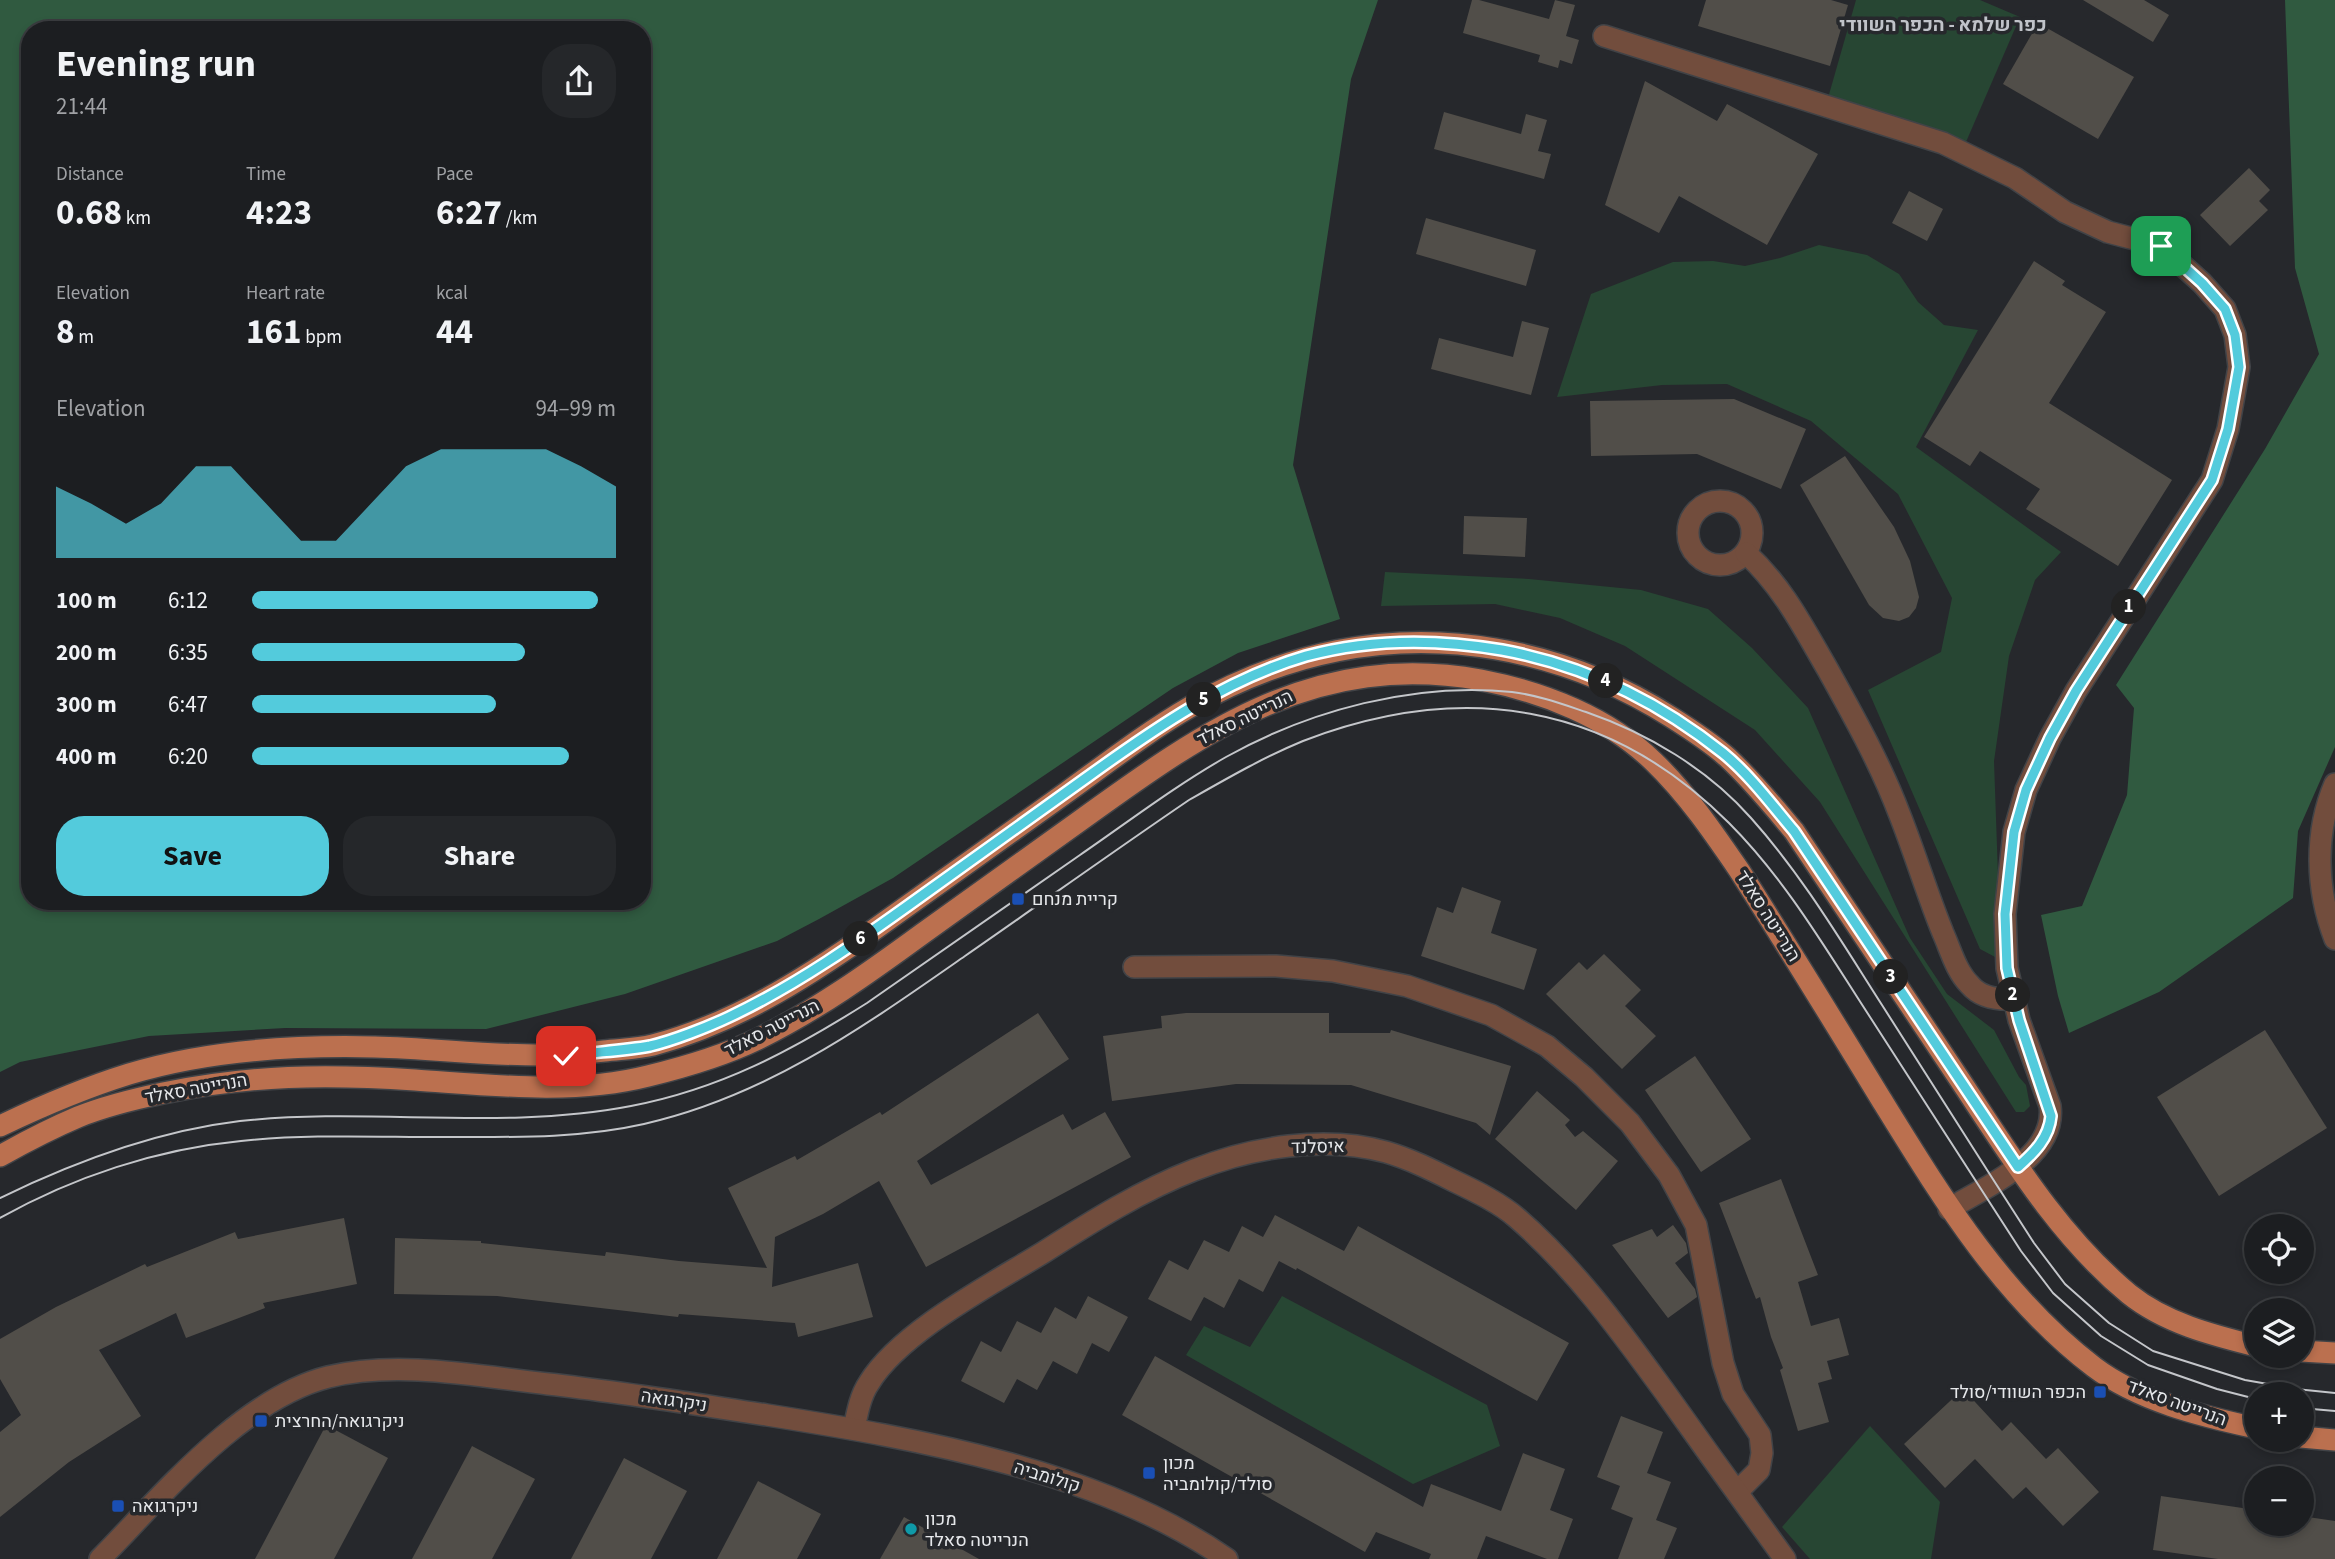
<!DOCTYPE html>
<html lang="en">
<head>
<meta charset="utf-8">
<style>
  body { margin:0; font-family:"Source Sans 3",Heebo,sans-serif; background:#25272a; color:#f1f3f6; height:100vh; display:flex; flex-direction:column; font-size:26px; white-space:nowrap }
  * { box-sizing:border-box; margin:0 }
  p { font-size:23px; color:#a0a2a5 }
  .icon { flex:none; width:38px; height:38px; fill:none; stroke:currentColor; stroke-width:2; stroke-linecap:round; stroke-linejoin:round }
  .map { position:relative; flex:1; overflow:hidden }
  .drawer { position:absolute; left:21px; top:21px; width:630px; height:889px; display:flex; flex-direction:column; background:#1c1e21; border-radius:28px; box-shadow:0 4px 10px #0003,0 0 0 2px #3a3c3f }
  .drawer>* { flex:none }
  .fabs { position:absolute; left:2244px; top:1214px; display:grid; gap:14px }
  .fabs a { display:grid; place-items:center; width:70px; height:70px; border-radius:50%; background:#1c1e21; box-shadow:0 4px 10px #0003,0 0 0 2px #3a3c3f; font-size:35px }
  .pin { position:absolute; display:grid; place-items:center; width:60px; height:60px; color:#fff; margin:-30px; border-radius:14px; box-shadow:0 4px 10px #0006 }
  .km { position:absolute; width:35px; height:35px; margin:-18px; border-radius:50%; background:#222; color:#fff; font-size:19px; line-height:35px; text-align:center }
  .round { display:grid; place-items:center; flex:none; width:74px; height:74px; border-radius:28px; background:#25272a }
  .summary { display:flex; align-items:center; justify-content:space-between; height:119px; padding:0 35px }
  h1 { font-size:38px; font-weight:700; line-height:52px }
  .stats { display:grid; grid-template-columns:repeat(3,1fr); gap:10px; height:119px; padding:7px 35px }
  .stats div { display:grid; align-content:center }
  .stats b { font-size:35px; font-weight:700 }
  .stats small { font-size:19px; font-weight:400 }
  .stats p { font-size:19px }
  .chart { height:196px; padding:14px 35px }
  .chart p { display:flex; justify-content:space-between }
  .chart svg { width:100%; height:126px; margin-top:7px; fill:#53cbdc; opacity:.7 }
  .primary-button { display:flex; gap:14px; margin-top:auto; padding:14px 35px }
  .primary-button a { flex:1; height:80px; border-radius:28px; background:#53cbdc; color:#111; font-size:28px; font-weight:700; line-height:80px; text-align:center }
  .primary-button a+a { background:#25272a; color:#f1f3f6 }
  ul { padding:0 35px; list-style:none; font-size:23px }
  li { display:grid; grid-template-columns:112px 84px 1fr; align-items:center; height:52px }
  li i { height:18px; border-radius:9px; background:#53cbdc }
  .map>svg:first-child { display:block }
</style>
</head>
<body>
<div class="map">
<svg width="2335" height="1559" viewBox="0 0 2335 1559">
  <rect width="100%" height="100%" fill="#26282c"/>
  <g fill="#274633">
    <polygon points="1856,0 1980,0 2020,17 1966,142 1828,98"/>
    <polygon points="1819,245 1867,255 1899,274 1918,302 1944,325 1978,330 1916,447 2061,552 2035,580 2009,656 1994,761 1999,904 1997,958 1980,949 1868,690 1941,652 1952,598 1898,494 1811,421 1727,384 1662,385 1557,397 1591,294 1673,262 1713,261 1745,266 1780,258"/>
    <polygon points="1385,572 1529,579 1641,590 1708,609 1752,648 1808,708 1910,938 1947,994 1994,1030 2019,1077 2026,1085 2030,1106 2024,1112 2016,1112 1820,802 1755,730 1625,646 1560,618 1495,604 1381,606"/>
    <polygon points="1282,1296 1487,1405 1500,1446 1413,1484 1186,1355 1204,1326 1250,1347"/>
    <polygon points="1870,1426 1940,1502 1931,1559 1810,1559 1782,1527"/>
  </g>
  <g fill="#305a40" fill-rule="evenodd">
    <path d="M0 0H1378L1351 79 1293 465 1340 619 1238 653 1173 688 893 878 819 919 777 941 625 994 486 1029 285 1028 149 1036 20 1062 0 1072ZM30 30H642V901H30Z"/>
    <polygon points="2285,0 2335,0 2335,747 2298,831 2293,898 2159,992 2069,1033 2058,996 2041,915 2082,906 2127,795 2134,708 2116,685 2265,449 2319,354 2295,268"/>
  </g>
  <g fill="#514e49">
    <polygon points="1472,0 1479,0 1549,19 1555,0 1575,5 1566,36 1579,40 1572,64 1560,60 1558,68 1538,62 1540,55 1463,33"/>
    <polygon points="1706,0 1831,0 1848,5 1830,66 1698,26"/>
    <polygon points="2083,0 2144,0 2169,15 2153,42"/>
    <polygon points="2038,23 2134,77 2098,139 2003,84"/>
    <polygon points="1645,81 1717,121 1727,104 1818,154 1767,245 1679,196 1659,233 1605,205"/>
    <polygon points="1444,112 1521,134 1526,114 1547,120 1538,151 1551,154 1544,179 1434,149"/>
    <polygon points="2249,168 2270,190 2259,201 2268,210 2230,246 2200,215"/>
    <polygon points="1909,191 1943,209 1927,241 1892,223"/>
    <polygon points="1426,218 1536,250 1526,286 1416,254"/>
    <polygon points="2034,261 2065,281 2062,285 2106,312 2049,403 2172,480 2118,566 2026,509 2040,489 1980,451 1970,466 1924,437"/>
    <polygon points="1522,321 1549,328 1531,395 1431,369 1439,338 1513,357"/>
    <polygon points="1734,399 1806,429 1781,489 1697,454 1591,456 1590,401"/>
    <polygon points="1845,456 1894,527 1910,561 1919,597 1916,608 1909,617 1899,621 1883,618 1869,605 1800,485"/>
    <polygon points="1464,516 1527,518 1525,557 1463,554"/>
    <polygon points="1462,887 1501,901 1491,933 1537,949 1524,990 1421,956 1437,907 1453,913"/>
    <polygon points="1604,954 1641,990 1625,1006 1656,1036 1622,1069 1546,994 1579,962 1587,970"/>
    <polygon points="1038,1013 1069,1059 917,1161 931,1185 1063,1114 1072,1130 1105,1112 1131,1157 926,1267 879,1181 823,1214 775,1237 772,1287 858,1263 873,1317 798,1337 795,1323 679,1314 678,1317 497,1296 394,1294 395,1238 481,1241 481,1243 605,1256 606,1252 679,1261 767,1268 728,1188 795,1156 797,1160 880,1112 882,1115"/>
    <polygon points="1186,1013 1329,1013 1329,1033 1390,1033 1391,1030 1511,1066 1490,1135 1476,1123 1351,1085 1236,1084 1112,1101 1103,1036 1162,1028 1161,1016"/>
    <polygon points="2265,1030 2327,1128 2219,1196 2157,1097"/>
    <polygon points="1695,1056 1751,1139 1701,1172 1645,1090"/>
    <polygon points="1537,1091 1570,1120 1565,1125 1575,1137 1583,1131 1618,1161 1576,1210 1495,1139"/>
    <polygon points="1781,1179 1818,1275 1798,1282 1811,1326 1839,1318 1849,1355 1827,1361 1832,1379 1818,1383 1829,1422 1798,1431 1780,1370 1783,1368 1771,1337 1760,1297 1756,1299 1719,1203"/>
    <polygon points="1275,1215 1344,1251 1358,1226 1569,1343 1537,1401 1297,1268 1296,1270 1279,1261 1263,1292 1239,1279 1224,1308 1204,1297 1191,1321 1148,1299 1169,1260 1188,1270 1204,1240 1229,1252 1242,1226 1263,1237"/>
    <polygon points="344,1218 357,1284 263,1303 265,1308 186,1338 176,1313 99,1350 141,1416 69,1462 0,1517 0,1432 21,1415 0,1379 0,1339 56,1307 145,1264 147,1267 235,1232 238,1239"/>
    <polygon points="1673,1225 1686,1243 1688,1253 1675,1263 1695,1289 1697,1297 1668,1318 1612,1245 1652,1229 1657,1237"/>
    <polygon points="1088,1296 1128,1317 1109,1352 1092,1343 1077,1374 1053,1361 1037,1390 1017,1379 1004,1403 961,1381 981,1341 1001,1352 1017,1321 1041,1333 1055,1307 1076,1319"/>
    <polygon points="1155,1356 1423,1507 1431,1484 1501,1511 1523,1453 1565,1469 1550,1510 1573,1519 1558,1559 1547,1559 1486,1536 1477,1559 1429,1559 1431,1554 1376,1532 1365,1552 1122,1415"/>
    <polygon points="1963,1389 2002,1431 2011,1422 2046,1459 2058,1448 2099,1492 2063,1526 2026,1487 2013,1499 1975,1459 1945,1488 1904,1444"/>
    <polygon points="1621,1416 1663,1432 1647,1473 1671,1482 1656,1520 1677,1528 1664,1559 1618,1559 1633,1518 1611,1509 1620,1486 1597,1477"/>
    <polygon points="326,1425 388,1458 334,1559 255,1559"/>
    <polygon points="472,1446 535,1479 492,1559 412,1559"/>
    <polygon points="624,1458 687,1491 651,1559 571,1559"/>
    <polygon points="758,1481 821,1514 797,1559 717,1559"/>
    <polygon points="2161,1496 2256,1510 2256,1524 2301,1524 2301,1516 2335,1521 2335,1559 2218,1559 2153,1550"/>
    <polygon points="904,1517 979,1559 880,1559"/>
  </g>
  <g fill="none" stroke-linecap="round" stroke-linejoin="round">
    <defs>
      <g id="minor">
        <path d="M1604 36 1943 143 2015 178 2065 212 2108 232 2161 246 2202 283 2225 309 2235 335 2239 367 2228 429 2212 480 2076 691 2050 738 2026 790 2014 832 2005 914 2007 968 2019 1020 2050 1106C2057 1157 1985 1187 1949 1209"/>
        <circle cx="1720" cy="533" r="32"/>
        <path d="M1746 553C1783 587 1803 627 1828 670 1854 717 1880 763 1899 813 1915 853 1927 894 1943 933 1951 951 1956 971 1970 985 1981 998 1998 1000 2014 999"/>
        <path d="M2335 784C2314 833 2316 890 2335 939"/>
        <polyline points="1134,967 1276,966 1333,971 1407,986 1491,1015 1547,1046 1584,1077 1630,1123 1669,1175 1696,1225 1723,1363 1733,1394 1760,1435 1762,1453 1759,1470 1737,1492"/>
        <path d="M854 1429C857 1414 860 1396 869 1383 900 1332 992 1284 1044 1252 1091 1222 1142 1190 1194 1170 1252 1147 1325 1135 1386 1152 1410 1159 1432 1170 1454 1181 1475 1191 1500 1203 1517 1218 1576 1269 1621 1332 1667 1395 1706 1450 1745 1504 1785 1559"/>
        <path d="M100 1559C161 1497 241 1399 328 1377 397 1360 478 1376 548 1384 621 1392 694 1404 767 1415 918 1439 1099 1470 1227 1559"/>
      </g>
      <g id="major">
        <path d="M0 1126C42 1106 84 1088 129 1074 208 1050 294 1045 375 1047 454 1049 524 1061 604 1051 620 1049 637 1049 653 1045 740 1022 817 971 889 919 948 877 1008 834 1067 792 1107 763 1147 732 1190 707 1284 653 1388 630 1496 649 1560 660 1616 682 1671 717 1690 729 1710 742 1727 757 1752 780 1773 806 1794 831 1850 915 1906 999 1962 1083 2011 1157 2060 1237 2129 1294 2165 1323 2212 1335 2256 1346"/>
        <path d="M0 1156C25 1142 52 1128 78 1117 105 1106 134 1099 163 1093 251 1075 325 1074 415 1080 490 1085 573 1095 648 1076 685 1067 723 1056 758 1039 817 1010 870 972 922 934 975 896 1028 858 1081 820 1207 729 1316 651 1481 680 1543 692 1608 717 1654 762 1687 794 1713 832 1739 870 1787 945 1834 1022 1881 1099 1941 1196 2001 1296 2094 1367 2139 1401 2201 1416 2256 1428"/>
        <polyline points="2301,1351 2335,1353"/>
        <polyline points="2301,1437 2335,1440"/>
      </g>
    </defs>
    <use href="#minor" stroke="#414347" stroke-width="24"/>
    <use href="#major" stroke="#414347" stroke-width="24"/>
    <use href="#minor" stroke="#724d3d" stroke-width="21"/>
    <use href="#major" stroke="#bb704f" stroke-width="21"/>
    <g stroke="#c4c6ca" stroke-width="2">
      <path d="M0 1198C76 1161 156 1131 240 1121 370 1107 502 1131 631 1106 720 1089 791 1051 867 1003 938 954 1009 905 1080 855 1128 822 1175 786 1226 757 1310 710 1415 682 1512 692 1537 695 1562 704 1586 712 1647 733 1708 769 1751 818 1802 875 1841 941 1882 1005 1933 1085 1983 1164 2034 1243L2065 1284 2109 1323 2153 1351 2245 1380 2296 1389 2335 1393"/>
      <path d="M0 1218C73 1177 157 1149 241 1141 307 1134 375 1137 442 1137 509 1137 578 1139 644 1124 767 1096 863 1027 965 956 1040 904 1114 851 1189 800 1226 779 1264 757 1303 741 1462 680 1608 702 1729 823 1786 880 1827 951 1870 1017 1920 1095 1971 1173 2021 1251L2053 1293 2101 1336 2148 1365 2217 1389 2256 1399"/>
      <polyline points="2301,1408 2335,1411"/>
    </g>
  </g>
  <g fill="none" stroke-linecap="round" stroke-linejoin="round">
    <defs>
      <path id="route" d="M566 1056C593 1052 622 1051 650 1046 672 1041 708 1027 729 1017 797 985 859 941 920 897 975 858 1030 818 1086 778 1154 729 1224 680 1306 656 1369 639 1438 639 1502 650 1584 665 1658 701 1723 753 1750 775 1772 805 1794 831L2018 1167C2034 1153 2049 1138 2051 1116L2019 1020 2007 968 2005 914 2014 832 2026 790 2050 738 2076 691 2212 480 2228 429 2239 367 2235 335 2225 309 2202 283 2161 246"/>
    </defs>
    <use href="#route" stroke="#fff" stroke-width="14"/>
    <use href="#route" stroke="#53cbdc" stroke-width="9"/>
  </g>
  <g fill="#1a4fb4" stroke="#26282c" stroke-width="2.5">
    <rect x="1011" y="892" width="14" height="14" rx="3.5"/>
    <rect x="2093" y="1385" width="14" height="14" rx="3.5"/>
    <rect x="254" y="1414" width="14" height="14" rx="3.5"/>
    <rect x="1142" y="1466" width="14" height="14" rx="3.5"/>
    <rect x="111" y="1499" width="14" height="14" rx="3.5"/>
  </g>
  <circle fill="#0f9aa8" stroke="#26282c" stroke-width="2.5" cx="911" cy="1529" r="7"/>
  <g text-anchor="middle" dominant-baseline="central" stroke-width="7" stroke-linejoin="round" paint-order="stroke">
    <g font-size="18" fill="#e6e8eb" stroke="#26282c">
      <text transform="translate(1245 718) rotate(-26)">הנרייטה סאלד</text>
      <text transform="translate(1768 916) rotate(58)">הנרייטה סאלד</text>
      <text transform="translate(772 1028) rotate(-27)">הנרייטה סאלד</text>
      <text transform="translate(196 1089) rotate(-10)">הנרייטה סאלד</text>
      <text transform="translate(1318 1147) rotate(-1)">איסלנד</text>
      <text transform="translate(674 1401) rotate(9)">ניקרגואה</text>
      <text transform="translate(2177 1403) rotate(20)">הנרייטה סאלד</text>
      <text transform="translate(1047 1477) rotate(17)">קולומביה</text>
    </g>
    <g font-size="18" fill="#e6e8eb" stroke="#26282c" text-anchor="start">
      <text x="1032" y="899">קריית מנחם</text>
      <text x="2086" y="1392" text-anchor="end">הכפר השוודי/סולד</text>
      <text x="275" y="1421">ניקרגואה/החרצית</text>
      <text x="1163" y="1463">מכון<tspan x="1163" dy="21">סולד/קולומביה</tspan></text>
      <text x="132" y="1506">ניקרגואה</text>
      <text x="925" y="1519">מכון<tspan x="925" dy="21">הנרייטה סאלד</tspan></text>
    </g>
    <g font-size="19" font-weight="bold" fill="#c0c3c9" stroke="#26282c">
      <text x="1943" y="25">כפר שלמא - הכפר השוודי</text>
    </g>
  </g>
</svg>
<div class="fabs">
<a><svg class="icon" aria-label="locate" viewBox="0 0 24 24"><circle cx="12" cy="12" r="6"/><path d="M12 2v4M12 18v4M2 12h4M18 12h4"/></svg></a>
<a><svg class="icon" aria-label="layers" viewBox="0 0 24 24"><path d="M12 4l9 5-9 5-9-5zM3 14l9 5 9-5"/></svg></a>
<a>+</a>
<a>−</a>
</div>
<div class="pin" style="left:2161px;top:246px;background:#1e9e55"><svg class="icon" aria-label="arrive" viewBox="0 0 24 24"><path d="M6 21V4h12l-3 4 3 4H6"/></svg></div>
<div class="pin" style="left:566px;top:1056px;background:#d93025"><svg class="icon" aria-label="check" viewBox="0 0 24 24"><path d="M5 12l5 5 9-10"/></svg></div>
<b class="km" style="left:2129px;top:607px">1</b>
<b class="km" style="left:2013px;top:995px">2</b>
<b class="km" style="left:1891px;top:977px">3</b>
<b class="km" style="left:1606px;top:681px">4</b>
<b class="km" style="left:1204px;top:700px">5</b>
<b class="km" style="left:861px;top:939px">6</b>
<section class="drawer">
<div class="summary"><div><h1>Evening run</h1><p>21:44</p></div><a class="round"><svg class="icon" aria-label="share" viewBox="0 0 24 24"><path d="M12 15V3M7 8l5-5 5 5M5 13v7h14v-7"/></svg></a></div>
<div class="stats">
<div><p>Distance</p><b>0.68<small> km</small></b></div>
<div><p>Time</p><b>4:23</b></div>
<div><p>Pace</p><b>6:27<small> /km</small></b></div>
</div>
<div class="stats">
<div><p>Elevation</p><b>8<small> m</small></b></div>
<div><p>Heart rate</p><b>161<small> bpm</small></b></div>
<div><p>kcal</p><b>44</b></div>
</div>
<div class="chart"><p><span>Elevation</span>94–99 m</p>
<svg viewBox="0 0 160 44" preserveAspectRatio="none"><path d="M0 44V19L10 25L20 32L30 25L40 12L50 12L60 25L70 38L80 38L90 25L100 12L110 6L120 6L130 6L140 6L150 12L160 19V44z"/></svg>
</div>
<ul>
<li><b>100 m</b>6:12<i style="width:95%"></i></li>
<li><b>200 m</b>6:35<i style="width:75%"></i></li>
<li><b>300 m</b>6:47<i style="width:67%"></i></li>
<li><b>400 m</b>6:20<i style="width:87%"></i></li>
</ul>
<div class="primary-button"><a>Save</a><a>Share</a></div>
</section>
</div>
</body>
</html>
